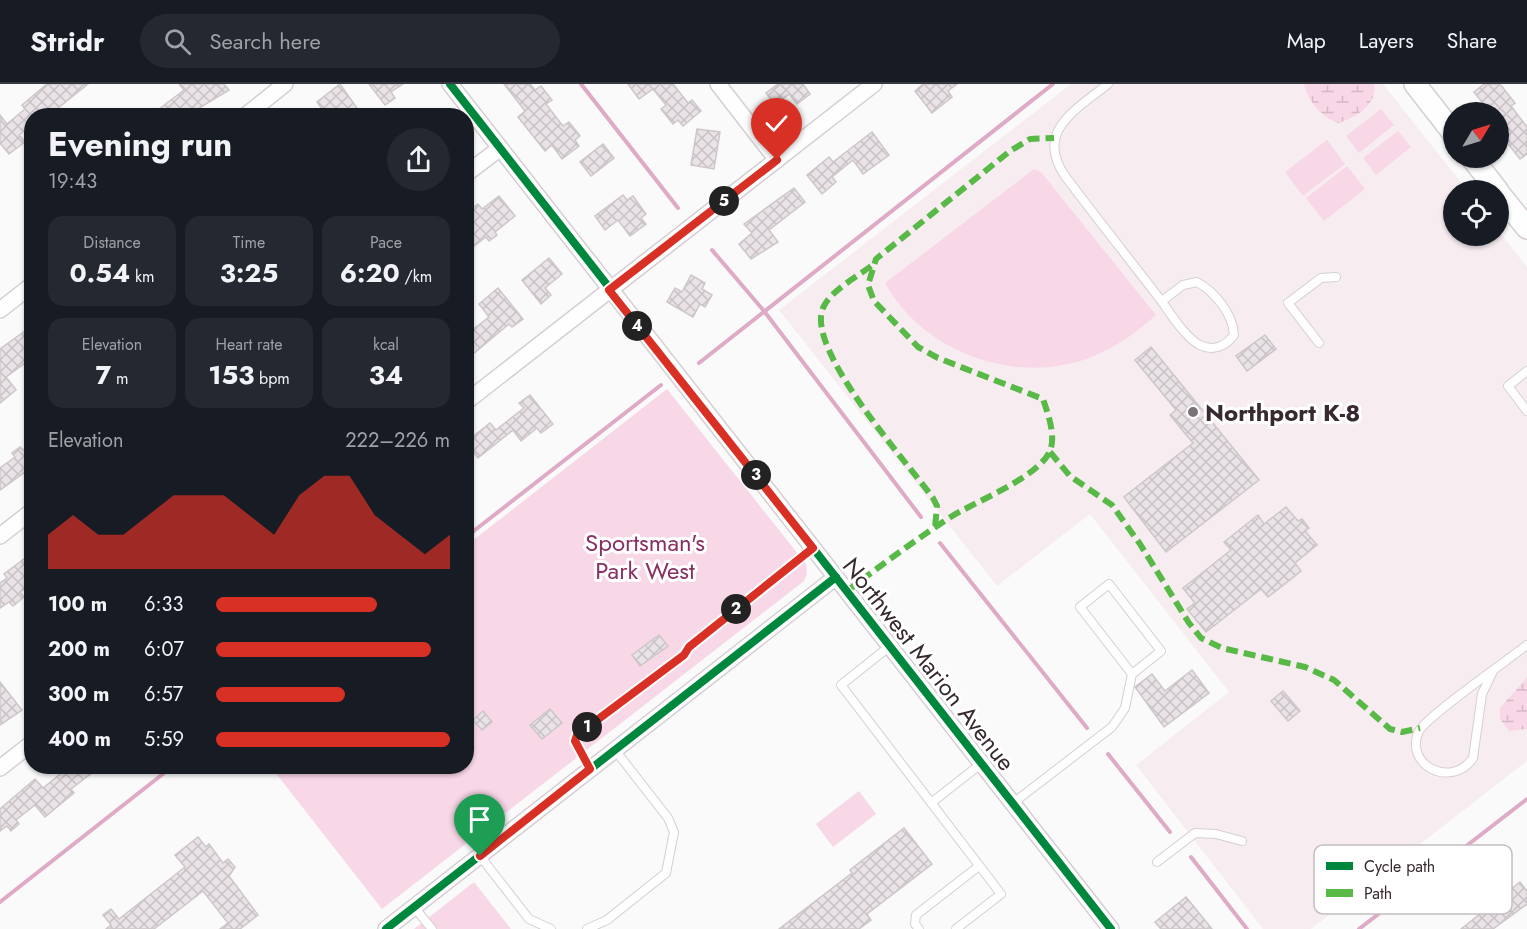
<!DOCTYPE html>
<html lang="en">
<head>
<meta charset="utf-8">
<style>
  body { margin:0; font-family:Jost,sans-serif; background:#242831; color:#f1f3f6; height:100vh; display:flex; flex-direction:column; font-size:22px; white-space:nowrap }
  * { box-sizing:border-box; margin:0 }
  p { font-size:20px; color:#9ea1a6 }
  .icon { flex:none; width:33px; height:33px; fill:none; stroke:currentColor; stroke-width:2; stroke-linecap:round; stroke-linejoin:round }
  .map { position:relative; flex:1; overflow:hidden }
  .sheet { position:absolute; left:24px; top:24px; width:450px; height:666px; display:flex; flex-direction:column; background:#171b24; border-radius:24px; box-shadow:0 2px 4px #0004 }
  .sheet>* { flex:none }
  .needle { width:39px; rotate:52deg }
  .tools { position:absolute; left:1443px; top:18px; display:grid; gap:12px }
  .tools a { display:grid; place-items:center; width:66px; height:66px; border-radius:50%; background:#171b24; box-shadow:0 2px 4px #0004; font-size:30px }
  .pin { position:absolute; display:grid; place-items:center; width:51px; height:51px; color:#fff; margin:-62px -26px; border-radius:50% 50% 50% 0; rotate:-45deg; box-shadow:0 0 6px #0007 }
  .pin .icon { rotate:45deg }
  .km { position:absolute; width:30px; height:30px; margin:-15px; border-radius:50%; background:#222; color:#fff; font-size:16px; line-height:30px; text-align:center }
  .round { display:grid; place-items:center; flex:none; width:63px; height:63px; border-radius:32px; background:#242831 }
  .summary { display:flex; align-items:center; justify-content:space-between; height:102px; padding:0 24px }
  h1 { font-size:33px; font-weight:700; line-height:45px }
  .stats { display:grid; grid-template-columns:repeat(3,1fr); gap:9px; height:102px; padding:6px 24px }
  .stats div { display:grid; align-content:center; border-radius:15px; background:#242831; text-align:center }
  .stats b { font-size:26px; font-weight:700 }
  .stats small { font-size:16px; font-weight:400 }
  .stats p { font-size:16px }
  .chart { height:168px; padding:12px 24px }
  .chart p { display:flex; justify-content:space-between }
  .chart svg { width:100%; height:108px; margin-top:6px; fill:#d93025; opacity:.7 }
  ul { padding:0 24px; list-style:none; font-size:20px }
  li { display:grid; grid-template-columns:96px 72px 1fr; align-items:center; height:45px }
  li i { height:15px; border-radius:8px; background:#d93025 }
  header { display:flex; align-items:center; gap:36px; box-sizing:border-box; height:84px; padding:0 30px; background:#171b24; border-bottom:2px solid #363941 }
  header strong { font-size:28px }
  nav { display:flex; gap:33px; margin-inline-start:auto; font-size:21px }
  .search { width:420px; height:54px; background:#242831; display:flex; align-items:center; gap:15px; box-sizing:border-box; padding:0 21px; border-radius:33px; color:#9ea1a6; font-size:22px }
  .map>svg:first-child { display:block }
</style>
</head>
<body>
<header>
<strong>Stridr</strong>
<div class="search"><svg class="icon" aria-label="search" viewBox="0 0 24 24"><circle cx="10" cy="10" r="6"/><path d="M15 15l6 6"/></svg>Search here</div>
<nav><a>Map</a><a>Layers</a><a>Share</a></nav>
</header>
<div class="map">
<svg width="1527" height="845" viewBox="0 0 1527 845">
  <defs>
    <pattern id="wetland-marsh" width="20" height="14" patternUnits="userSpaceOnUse" patternTransform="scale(1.5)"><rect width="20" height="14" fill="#f8d7e7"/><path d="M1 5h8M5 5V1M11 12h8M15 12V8" fill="none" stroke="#d5b9c6"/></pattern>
    <pattern id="building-cross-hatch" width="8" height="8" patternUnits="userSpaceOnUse" patternTransform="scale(1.5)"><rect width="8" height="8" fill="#e9e2e6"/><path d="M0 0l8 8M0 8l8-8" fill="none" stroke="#c8c2c6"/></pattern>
  </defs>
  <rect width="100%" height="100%" fill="#fafafa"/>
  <polygon fill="#f7edf1" points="1071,0 1383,0 1467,106 1454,106 1454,152 1498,152 1499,147 1527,183 1527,677 1311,845 1263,845 1136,681 1229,608 1090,430 997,502 779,226"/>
  <g fill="#f8d7e7">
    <polygon points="1381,25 1394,41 1359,69 1346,52"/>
    <polygon points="1398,47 1411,63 1376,91 1363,74"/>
    <polygon points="1327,56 1345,80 1303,112 1285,88"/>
    <polygon points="1347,82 1365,105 1324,137 1306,114"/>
    <path d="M1034 85 1041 88 1156 231C1137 248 1118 262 1094 272 1019 303 924 270 885 199Z"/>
    <polygon points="667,305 806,480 807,490 804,497 382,825 271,683 466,682 467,461"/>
    <polygon points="859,707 876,730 833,763 816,740"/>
    <polygon points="474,798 511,845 414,845"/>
  </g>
  <g fill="url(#wetland-marsh)">
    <path d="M1304 0H1374C1378 21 1355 34 1338 39 1321 33 1308 17 1304 0Z"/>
    <polygon points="1527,593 1527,645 1509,647 1500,635 1500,624"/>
  </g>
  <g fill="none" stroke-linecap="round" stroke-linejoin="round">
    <g stroke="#dfaac5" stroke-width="4">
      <polyline points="581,0 678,124"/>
      <polyline points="712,166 764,227 921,433"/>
      <polyline points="699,279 1053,0"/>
      <polyline points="466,453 661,301"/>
      <polyline points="940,459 1087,644"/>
      <polyline points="1108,670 1170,748"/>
      <polyline points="1191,773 1247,845"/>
      <polyline points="0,818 173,682"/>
      <polyline points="1359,845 1527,715"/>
    </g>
  </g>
  <g fill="url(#building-cross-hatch)" stroke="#cdc7ca" stroke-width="1.5">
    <polygon points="47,0 88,0 48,32 32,32 32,40 19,51 25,58 9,70 0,59 0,31 7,40 25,25 22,21"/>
    <polygon points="179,0 224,0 229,6 186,32 150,32 184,6"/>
    <polygon points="340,0 357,24 347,32 327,32 317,18"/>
    <polygon points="369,0 403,0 391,8 395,14 385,21"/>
    <polygon points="504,0 530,0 535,6 541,2 552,16 546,20 559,37 563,42 569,38 580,52 575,56 579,62 562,75 552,61 545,67 518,33 525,27"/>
    <polygon points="628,0 673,0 688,19 692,16 701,27 683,42 678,36 673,40 661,25 666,21 653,5 639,15"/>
    <polygon points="778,0 803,0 810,10 797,20 789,10 775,21 766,9"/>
    <polygon points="923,0 957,0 948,7 952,13 932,29 915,7"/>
    <polygon points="1484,0 1500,0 1515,19 1511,22 1527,43 1527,70 1520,75 1498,47 1498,28 1490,28 1474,8"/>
    <polygon points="697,45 720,48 714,85 691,81"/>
    <polygon points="872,48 889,71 863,90 853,76 832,93 836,98 822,110 807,91 829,73 833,78"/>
    <polygon points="603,60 614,74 591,92 580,78"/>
    <polygon points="794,104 805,118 769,146 778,158 751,175 739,160 752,149 744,140"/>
    <polygon points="623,111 627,116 633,112 646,130 641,134 646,140 630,152 618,136 605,146 595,132"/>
    <polygon points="499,112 515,132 495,148 497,151 489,157 486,153 466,168 466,129 478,120 482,125"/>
    <polygon points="549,174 562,190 545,204 551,211 541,220 522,196"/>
    <polygon points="691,191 705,199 702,205 712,211 705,223 700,220 693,233 667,218 675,204 682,208"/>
    <polygon points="498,204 523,235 512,243 509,240 466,276 466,251 489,233 479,220"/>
    <polygon points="32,242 32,274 6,293 16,306 0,319 0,265"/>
    <polygon points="1265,251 1276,265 1247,287 1236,272"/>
    <polygon points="1151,263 1259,396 1166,468 1124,413 1193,359 1170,331 1176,326 1135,276"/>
    <polygon points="530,311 553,340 541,349 537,344 521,357 513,346 478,374 466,358 490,339 496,346 524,324 519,319"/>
    <polygon points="32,359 32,383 0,406 0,384 15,373 12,369 20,363 23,366"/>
    <polygon points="1286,423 1298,437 1302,435 1309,444 1305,447 1317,461 1295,479 1301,487 1268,513 1261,505 1206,548 1187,525 1195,519 1183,504 1231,466 1224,458 1258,431 1264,440"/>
    <polygon points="32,469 32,500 20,508 24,513 13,522 9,518 0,524 0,499 7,494 4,490"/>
    <polygon points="659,551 668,562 640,582 632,571"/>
    <polygon points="1192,586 1209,609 1164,643 1135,603 1152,590 1165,607"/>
    <polygon points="0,598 22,626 0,641"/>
    <polygon points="1283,607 1300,627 1288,637 1271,617"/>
    <polygon points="550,625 562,639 542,655 530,641"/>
    <polygon points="483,627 492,638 482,646 473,636"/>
    <polygon points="70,682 101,682 71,705 74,709 45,733 35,721 16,736 19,740 11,747 7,742 0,747 0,725 35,695 43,704"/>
    <polygon points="904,744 932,780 867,830 871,836 859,845 779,845 852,789 850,786"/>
    <polygon points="198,753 206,763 209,760 223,779 228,775 235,783 229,792 258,831 240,845 220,845 228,839 203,807 154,845 106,845 111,841 103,831 111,825 119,835 185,783 175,771"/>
    <polygon points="1520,798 1527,807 1527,820 1493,845 1461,845"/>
    <polygon points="1186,813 1212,845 1161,845 1155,838"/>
  </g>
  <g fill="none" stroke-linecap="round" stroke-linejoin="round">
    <defs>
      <g id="lane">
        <path d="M1108 0C1077 25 1034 47 1065 92 1095 132 1126 171 1156 210 1169 226 1181 249 1198 260 1212 268 1225 263 1234 251 1233 230 1215 208 1197 198L1183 201 1162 217"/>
        <polyline points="1319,259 1288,219 1321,194 1336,193"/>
        <polyline points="1527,287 1508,302 1527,327"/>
        <polyline points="890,562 841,601 1001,810 956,845"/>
        <path d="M1493 587 1482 610 1473 674C1451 706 1403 680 1419 647 1427 632 1508 576 1527 561"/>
        <polyline points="590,685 575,657 577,651 684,571 689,563 813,464"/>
        <polyline points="931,719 982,679"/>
        <polyline points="1013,719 1112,643 1125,624 1132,590 1161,567 1109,500 1080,523 1132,590"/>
        <polyline points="480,772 529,835 551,845"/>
        <polyline points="1157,778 1195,749 1216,750 1242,757"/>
        <polyline points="414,823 432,845"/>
        <polyline points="587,845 607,836 666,789 674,748 668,734 615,666"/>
        <polyline points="919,845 915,840 916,831 979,782"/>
      </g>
      <g id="street">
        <polyline points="450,0 1111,845"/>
        <polyline points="718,0 777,76"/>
        <polyline points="245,32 285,0"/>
        <polyline points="466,90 499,65"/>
        <polyline points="0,226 32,201"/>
        <polyline points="466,318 874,0"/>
        <polyline points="0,452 32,427"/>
        <polyline points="0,684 32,659"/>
        <polyline points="386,845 836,493"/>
      </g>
      <g id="secondary">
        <polyline points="1415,0 1454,50"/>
        <polyline points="1472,74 1497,106"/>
        <polyline points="1498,108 1527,144"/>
      </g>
    </defs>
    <use href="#lane" stroke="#d6cfd2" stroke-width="10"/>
    <use href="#street" stroke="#d6cfd2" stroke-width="18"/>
    <use href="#secondary" stroke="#d6cfd2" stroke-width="24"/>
    <use href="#lane" stroke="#fefefe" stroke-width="8"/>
    <use href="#street" stroke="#fefefe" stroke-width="15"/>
    <use href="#secondary" stroke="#fefefe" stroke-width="21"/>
    <g stroke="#58b947" stroke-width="6" stroke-dasharray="12 6" stroke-linecap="butt">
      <path d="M871 182C857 193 830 207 823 224 805 266 908 379 933 414L937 422 935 444"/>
      <polyline points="1050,368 1070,392 1112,421 1140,460 1189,539 1201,554 1222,564 1305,583 1334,596 1390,645 1402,648 1420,644"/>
      <path d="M847 507C880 482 914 457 949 434 974 418 1035 395 1049 369 1057 354 1048 330 1043 315L938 274 918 263 874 217 868 201 876 175 1010 67 1030 55 1054 54"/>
    </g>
    <defs>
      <g id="cycleway">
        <polyline points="450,0 1111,845"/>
        <polyline points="386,845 836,493"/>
      </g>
    </defs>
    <use href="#cycleway" stroke="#fff" stroke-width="11"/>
    <use href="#cycleway" stroke="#00873e" stroke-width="8"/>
  </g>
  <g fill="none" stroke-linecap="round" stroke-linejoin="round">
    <defs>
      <polyline id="route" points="480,772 590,685 575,657 577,651 684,571 689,563 813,464 609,206 777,76"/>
    </defs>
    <use href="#route" stroke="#fff" stroke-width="12"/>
    <use href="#route" stroke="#d93025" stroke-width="8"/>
  </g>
  <circle fill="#7b7277" stroke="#fff" stroke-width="2" cx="1193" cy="328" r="6"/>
  <g text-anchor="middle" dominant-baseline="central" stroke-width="6" stroke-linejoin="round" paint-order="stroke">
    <g font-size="24" font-weight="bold" fill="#372930" stroke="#fff" text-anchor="start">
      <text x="1205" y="328">Northport K-8</text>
    </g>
    <g font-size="24" fill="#892f63" stroke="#fff">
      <text x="645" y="458">Sportsman's<tspan x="645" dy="28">Park West</tspan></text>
    </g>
    <g font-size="24" fill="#372930" stroke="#fff">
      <text transform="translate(929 580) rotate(52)">Northwest Marion Avenue</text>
    </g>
  </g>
  <rect x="1314" y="761" width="198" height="69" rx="9" fill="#fff" stroke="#c3bfc1" stroke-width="1.5"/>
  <rect x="1326" y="778" width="27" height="8" fill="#00873e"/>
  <rect x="1326" y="805" width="27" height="8" fill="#58b947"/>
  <g font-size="16" fill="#372930">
    <text x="1364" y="788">Cycle path</text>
    <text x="1364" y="815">Path</text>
  </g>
</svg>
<div class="tools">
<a><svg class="needle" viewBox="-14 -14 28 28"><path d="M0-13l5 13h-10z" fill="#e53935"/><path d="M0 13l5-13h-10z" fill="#9ea1a6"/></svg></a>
<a><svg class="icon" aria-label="locate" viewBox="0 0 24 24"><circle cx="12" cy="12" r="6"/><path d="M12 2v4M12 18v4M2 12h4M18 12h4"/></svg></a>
</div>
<div class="pin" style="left:480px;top:772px;background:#1e9e55"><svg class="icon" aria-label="arrive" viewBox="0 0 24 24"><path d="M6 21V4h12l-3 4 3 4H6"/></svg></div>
<div class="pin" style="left:777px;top:76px;background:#d93025"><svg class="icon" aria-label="check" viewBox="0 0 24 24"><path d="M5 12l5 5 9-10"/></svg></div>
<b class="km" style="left:587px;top:643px">1</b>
<b class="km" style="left:736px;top:525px">2</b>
<b class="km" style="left:756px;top:391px">3</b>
<b class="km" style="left:637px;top:242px">4</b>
<b class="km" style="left:724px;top:117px">5</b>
<section class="sheet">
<div class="summary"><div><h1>Evening run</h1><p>19:43</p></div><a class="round"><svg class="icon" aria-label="share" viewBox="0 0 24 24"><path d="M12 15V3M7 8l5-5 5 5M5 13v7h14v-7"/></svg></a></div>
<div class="stats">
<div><p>Distance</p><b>0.54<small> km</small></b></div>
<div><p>Time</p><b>3:25</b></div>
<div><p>Pace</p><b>6:20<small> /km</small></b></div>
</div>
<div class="stats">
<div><p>Elevation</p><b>7<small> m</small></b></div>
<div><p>Heart rate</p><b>153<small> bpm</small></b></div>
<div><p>kcal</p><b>34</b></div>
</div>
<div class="chart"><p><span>Elevation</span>222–226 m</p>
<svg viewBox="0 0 160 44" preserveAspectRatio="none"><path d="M0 44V30L10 22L20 30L30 30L40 22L50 14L60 14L70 14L80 22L90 30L100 14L110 6L120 6L130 22L140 30L150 38L160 30V44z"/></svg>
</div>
<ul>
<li><b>100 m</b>6:33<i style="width:69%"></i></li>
<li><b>200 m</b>6:07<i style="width:92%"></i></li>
<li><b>300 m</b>6:57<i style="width:55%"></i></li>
<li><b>400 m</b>5:59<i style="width:100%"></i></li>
</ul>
</section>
</div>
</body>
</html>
